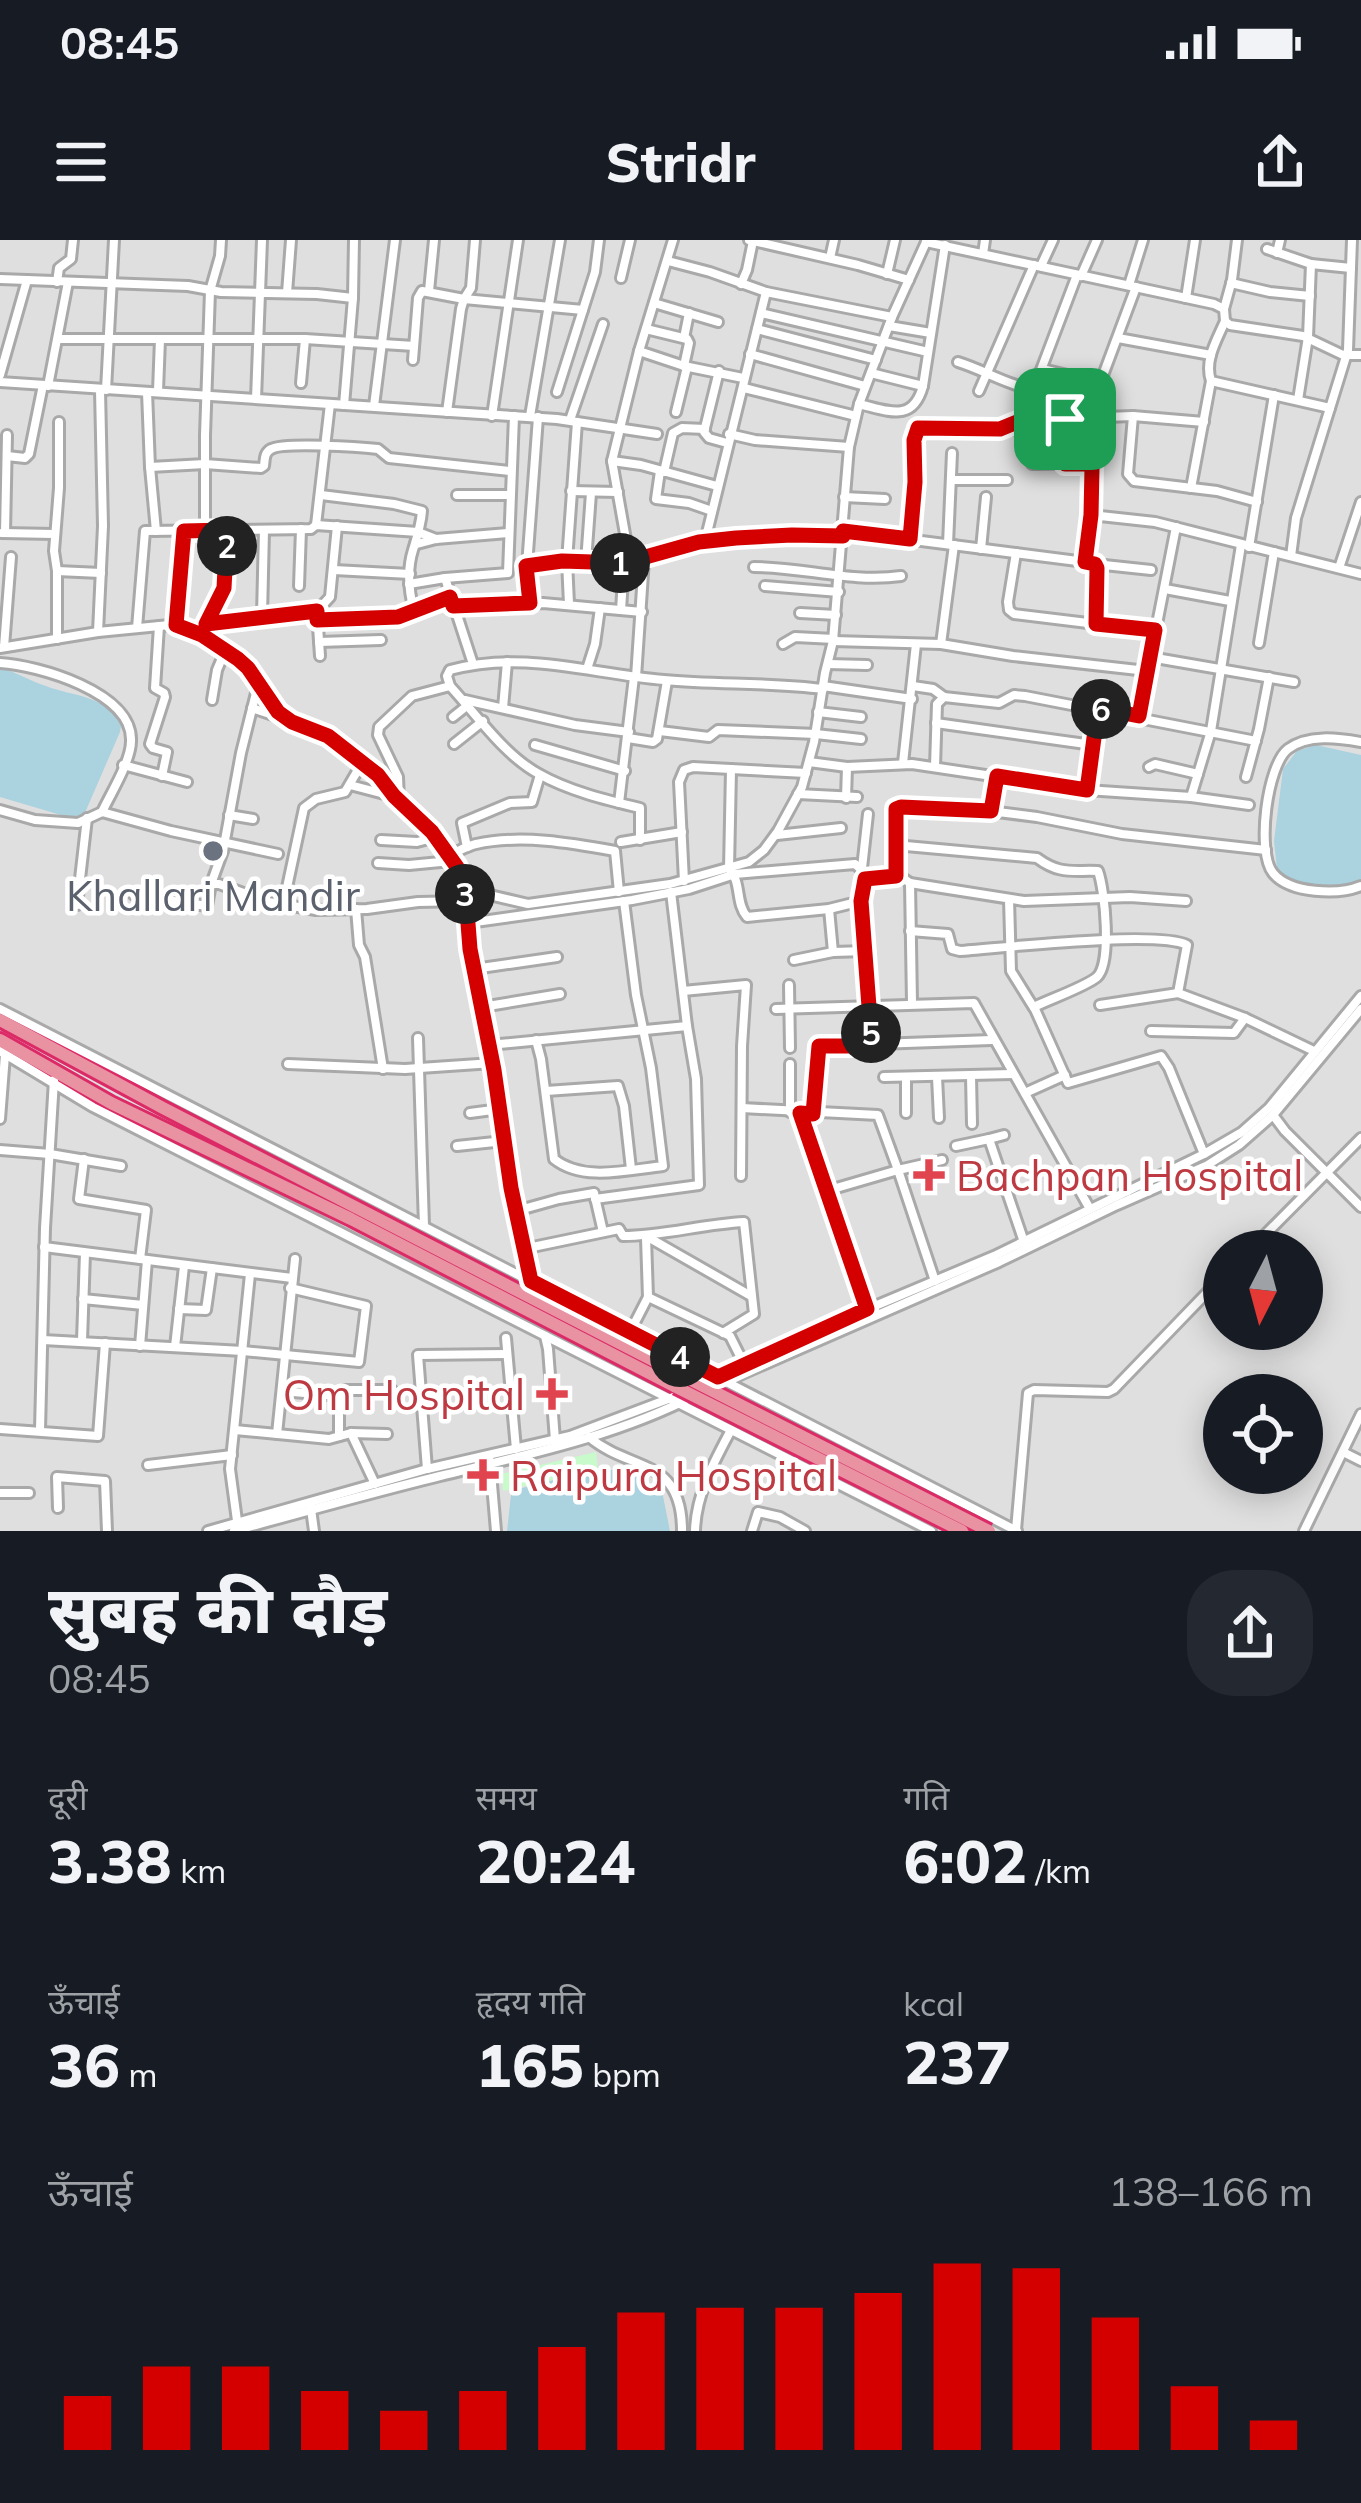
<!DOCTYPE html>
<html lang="hi">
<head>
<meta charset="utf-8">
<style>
  body { margin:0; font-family:Mulish,"Noto Sans Devanagari",sans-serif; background:#242831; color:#f1f3f6; height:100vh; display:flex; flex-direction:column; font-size:45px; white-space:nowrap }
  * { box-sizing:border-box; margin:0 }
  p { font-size:39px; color:#9ea1a6 }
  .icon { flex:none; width:66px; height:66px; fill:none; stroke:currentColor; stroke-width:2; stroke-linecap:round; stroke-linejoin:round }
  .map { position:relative; height:1291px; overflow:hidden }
  .details { display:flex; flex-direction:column; background:#171b24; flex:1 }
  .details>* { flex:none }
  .needle { width:78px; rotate:186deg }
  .controls { position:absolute; left:1203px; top:990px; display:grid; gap:24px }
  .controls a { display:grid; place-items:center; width:120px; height:120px; border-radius:50%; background:#171b24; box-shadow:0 6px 30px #0003; font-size:60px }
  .pin { position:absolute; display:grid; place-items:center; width:102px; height:102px; color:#fff; margin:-51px; border-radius:24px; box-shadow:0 6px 18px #0006 }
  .km { position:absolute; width:60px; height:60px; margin:-30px; border-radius:50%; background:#222; color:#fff; font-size:33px; line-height:60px; text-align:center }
  .round { display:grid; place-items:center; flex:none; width:126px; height:126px; border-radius:48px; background:#242831 }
  .headline { display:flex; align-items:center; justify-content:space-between; height:204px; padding:0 48px }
  h1 { font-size:66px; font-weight:800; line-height:90px }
  .figures { display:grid; grid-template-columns:repeat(3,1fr); gap:18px; height:204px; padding:12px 48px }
  .figures div { display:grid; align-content:center }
  .figures b { font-size:60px; font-weight:800 }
  .figures small { font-size:33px; font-weight:400 }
  .figures p { font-size:33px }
  .chart { height:336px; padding:24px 48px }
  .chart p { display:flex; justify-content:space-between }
  .chart svg { width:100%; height:216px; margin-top:12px; stroke:#d40000; stroke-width:6 }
  .status { display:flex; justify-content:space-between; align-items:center; height:84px; padding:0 60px; background:#171b24; direction:ltr }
  .status svg { height:33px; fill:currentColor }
  header { display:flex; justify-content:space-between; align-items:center; height:156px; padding:0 48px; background:#171b24; font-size:54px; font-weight:800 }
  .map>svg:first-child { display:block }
</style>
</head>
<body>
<div class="status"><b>08:45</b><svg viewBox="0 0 49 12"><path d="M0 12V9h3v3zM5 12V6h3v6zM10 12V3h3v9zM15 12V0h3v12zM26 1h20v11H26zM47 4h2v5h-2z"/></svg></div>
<header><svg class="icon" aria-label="menu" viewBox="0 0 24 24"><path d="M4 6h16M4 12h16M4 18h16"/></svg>Stridr<svg class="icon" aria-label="share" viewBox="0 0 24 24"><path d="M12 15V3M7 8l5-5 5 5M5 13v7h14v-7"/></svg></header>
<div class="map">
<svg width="1361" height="1291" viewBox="0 0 1361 1291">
  <rect width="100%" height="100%" fill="#f2efe9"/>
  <path fill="#e0dfdf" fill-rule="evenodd" d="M0 0H1361V1291H0ZM1224 1011H1302V1089H1224ZM1224 1155H1302V1233H1224Z"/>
  <polygon fill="#c8facc" points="596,1212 598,1230 503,1251 501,1234"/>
  <g fill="#aad3df">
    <path d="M0 428C17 432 30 441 46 446 74 457 106 454 121 486L120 492 84 575 71 578 0 557Z"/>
    <polygon points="1316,505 1361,515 1361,641 1321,650 1285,641 1277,629 1274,601 1283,529 1297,511"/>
    <polygon points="599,1229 629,1231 662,1251 670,1291 507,1291 511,1255 518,1249"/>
  </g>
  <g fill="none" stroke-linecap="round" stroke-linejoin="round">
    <defs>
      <g id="minor">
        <polyline points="749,0 858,25 909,40"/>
        <polyline points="926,2 1214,64 1224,69 1225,81 1230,85 1303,96 1343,115 1361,115"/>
        <polyline points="1267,9 1311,24 1351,28"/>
        <polyline points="1277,13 1280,0"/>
        <polyline points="983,14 985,0"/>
        <polyline points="830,18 834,0"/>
        <polyline points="668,21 710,32 766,52 892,77"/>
        <polyline points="1041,26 1053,0"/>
        <polyline points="887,34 895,0"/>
        <polyline points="1081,36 1097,0"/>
        <polyline points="621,38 630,0"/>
        <polyline points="0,39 188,46 221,52 317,54 353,58"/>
        <polyline points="57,42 59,28 71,19 73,0"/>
        <polyline points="1231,43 1270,52 1310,56"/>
        <polyline points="741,44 747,30 753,1"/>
        <polyline points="1129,45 1143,0"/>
        <polyline points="429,51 434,0"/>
        <polyline points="287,53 291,0"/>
        <polyline points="1186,58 1195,0"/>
        <polyline points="654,63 718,82"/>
        <polyline points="1224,69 1232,40 1237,0"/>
        <polyline points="761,73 928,112"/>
        <path d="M1225 81C1217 100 1204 120 1211 141L1330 168"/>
        <polyline points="889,86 931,93"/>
        <polyline points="646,89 687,99 689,103 684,126"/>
        <polyline points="757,89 876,120"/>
        <polyline points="684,98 689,73"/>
        <polyline points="1118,98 1211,115"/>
        <polyline points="58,99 305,99 414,106"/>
        <polyline points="639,111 684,126 743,138"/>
        <polyline points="750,114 865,146"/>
        <polyline points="413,120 418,58 422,51 464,59 583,70"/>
        <path d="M958 122C984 130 1007 145 1034 150"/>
        <polyline points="1042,129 1093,141 1102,138 1136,47"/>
        <polyline points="719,131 704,192 709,198 727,203"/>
        <polyline points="871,133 923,146"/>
        <polyline points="0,135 27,40"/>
        <polyline points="0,142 557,179 657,194"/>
        <polyline points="301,143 305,99"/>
        <polyline points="48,146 68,42"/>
        <polyline points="744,148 856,176"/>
        <polyline points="106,150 114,0"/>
        <polyline points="158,151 160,99"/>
        <polyline points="979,151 1034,25"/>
        <polyline points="147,152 150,227 156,291"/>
        <polyline points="557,152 595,32 599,0"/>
        <polyline points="256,159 262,0"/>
        <polyline points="1298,160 1308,97 1311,24"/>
        <path d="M859 164C889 171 913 183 923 146L945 5"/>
        <polyline points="344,165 353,58 354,0"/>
        <polyline points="374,166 395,0"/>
        <polyline points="447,172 461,69 464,59 471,48 475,0"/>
        <polyline points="676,172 687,127"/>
        <polyline points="492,176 518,0"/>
        <polyline points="530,176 560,0"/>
        <polyline points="1133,176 1128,234 1134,241 1217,251 1257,262"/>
        <polyline points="570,180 603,84"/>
        <polyline points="1022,180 1077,35"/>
        <polyline points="1003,187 1022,180 1133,176 1204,182"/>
        <polyline points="729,194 755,200 849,207"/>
        <polyline points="7,216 25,218 29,214 43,145"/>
        <polyline points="612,221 641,225 717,246"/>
        <polyline points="1065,224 1065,179"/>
        <path d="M150 227 205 224 261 228 264 226C265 219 264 213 271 209 284 202 360 207 378 209L389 218 510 231"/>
        <polyline points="660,231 656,259 689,263 712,271"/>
        <polyline points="664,232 673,193 682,188 705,189"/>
        <polyline points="951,240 1007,240"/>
        <polyline points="1191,248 1211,141"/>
        <polyline points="571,251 618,252"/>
        <path d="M321 255 394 264 422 271C421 285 417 297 413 310 407 329 409 352 414 371"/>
        <polyline points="457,255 510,255"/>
        <polyline points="844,257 885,259"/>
        <polyline points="1091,275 1155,282 1361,334"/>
        <polyline points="316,285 330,164"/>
        <polyline points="205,291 205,195 210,51 220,16 221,0"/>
        <polyline points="843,291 1093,323 1097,328 1096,384 1155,390"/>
        <polyline points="2,293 54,294"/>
        <polyline points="5,293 7,195"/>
        <polyline points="910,300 915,241 915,192 918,188 1020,190 1027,192 1031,197 1032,224 1084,223 1091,226 1091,275 1085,322"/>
        <polyline points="705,301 766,52"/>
        <polyline points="417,304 436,299 508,293"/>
        <polyline points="948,304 952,213"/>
        <polyline points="1249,307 1274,155"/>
        <polyline points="981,309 986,257"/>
        <polyline points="1016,313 1008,362 1009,370 1014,374 1096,384"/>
        <polyline points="1291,316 1296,278 1348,110 1352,0"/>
        <polyline points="586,322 591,253"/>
        <polyline points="630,322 612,221 639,111 673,0"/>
        <polyline points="1095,324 1151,330"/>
        <polyline points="527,326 562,321 624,323 699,302 736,298 807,294 843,296"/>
        <path d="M754 327C803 327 852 343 901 336"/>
        <polyline points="1339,328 1361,262"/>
        <polyline points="334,330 410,334"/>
        <polyline points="57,331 101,333"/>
        <polyline points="445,338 473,424"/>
        <polyline points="409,344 445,338 508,333 514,176"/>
        <polyline points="299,346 301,289"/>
        <polyline points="765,346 839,352"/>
        <polyline points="1165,349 1230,361"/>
        <polyline points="531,363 527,326 538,177"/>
        <polyline points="569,364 567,321 577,182"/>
        <polyline points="453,366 543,363 642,372"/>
        <polyline points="621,370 624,324"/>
        <polyline points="800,373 836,375"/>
        <polyline points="262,376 264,290"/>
        <polyline points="317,380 398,377 450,357"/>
        <polyline points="206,384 317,371"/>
        <polyline points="176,385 184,291"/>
        <polyline points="159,386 155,448 164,453 165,457 150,504 153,508 167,512 162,536"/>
        <polyline points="206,386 210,372 224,348 227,291"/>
        <polyline points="137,388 145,291 311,289 316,285 418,292 436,299"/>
        <polyline points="98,392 103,286 100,150"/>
        <polyline points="57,399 57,331 54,311 59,248 59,182"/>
        <polyline points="833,401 941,404 1013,416 1147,431"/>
        <polyline points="319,402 381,400"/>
        <polyline points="1259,403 1274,312"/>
        <polyline points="783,404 795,397 834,399"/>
        <polyline points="941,404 954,305"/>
        <polyline points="4,407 11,317"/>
        <polyline points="0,408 98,392 180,384 238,419 253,435 273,467 292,482 323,493 367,526 378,535 394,556 432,592 457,627 466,659 470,709 494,829 511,948 530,1039"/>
        <polyline points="320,416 317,371 330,357 337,286"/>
        <polyline points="1150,417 1294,442"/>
        <path d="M0 423C37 425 133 452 131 501 131 521 111 553 102 572L78 583 35 580 0 570"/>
        <polyline points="828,424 867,425"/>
        <polyline points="587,429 595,404 600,368"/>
        <polyline points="636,437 644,319"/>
        <polyline points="258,445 241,513 223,611 211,644 219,644 268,662 316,670 367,669 418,662 466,661"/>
        <polyline points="823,446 912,459"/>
        <polyline points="913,446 933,449 944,457"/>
        <polyline points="212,460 217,430 225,411"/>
        <polyline points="465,460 575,485 629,492"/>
        <polyline points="252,468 285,479"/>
        <polyline points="503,468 507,422"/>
        <polyline points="818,472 861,477"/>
        <polyline points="1139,476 1176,287"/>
        <polyline points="453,477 468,465"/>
        <polyline points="936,483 1093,505"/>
        <polyline points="660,491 709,497 718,490 816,494 861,499"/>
        <polyline points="628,498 653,502 657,499 667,441"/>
        <path d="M1361 502C1338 498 1308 494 1288 509 1267 525 1256 612 1273 633 1290 654 1339 655 1361 646"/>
        <polyline points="454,504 483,481"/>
        <polyline points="535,505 625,531"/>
        <polyline points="809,522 847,527 912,524 1086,550 1191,557 1249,565"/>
        <polyline points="903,523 916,404"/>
        <polyline points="123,525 187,542"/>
        <polyline points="935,527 937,464 944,457 999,463 1014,455 1025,456 1256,501"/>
        <polyline points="1149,527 1155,524 1198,534"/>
        <path d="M731 529 729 629C742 642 735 663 747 677L829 669 861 661"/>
        <polyline points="1246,537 1259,489 1269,437"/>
        <polyline points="350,545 392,556"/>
        <polyline points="1086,550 1098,468"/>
        <polyline points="798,554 857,557"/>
        <polyline points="1191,557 1211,491 1241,305"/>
        <polyline points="846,558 847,527"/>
        <polyline points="399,560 398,537 378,495 379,487 412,456 450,446"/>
        <polyline points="619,563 634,437"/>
        <polyline points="991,571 997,536"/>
        <polyline points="102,572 171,591 278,614"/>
        <polyline points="229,575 253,579"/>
        <polyline points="777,595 841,588"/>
        <polyline points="381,600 417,602 436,597"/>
        <path d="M640 600V568C606 560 569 551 539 534 504 515 477 475 450 446L447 436 450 430C525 410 590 434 664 440 717 445 770 442 823 449"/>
        <polyline points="621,602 682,592"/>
        <path d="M895 605 1037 618C1060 635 1072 630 1098 631 1105 650 1112 723 1097 737 1087 746 1048 760 1034 767L1068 843 1161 816 1169 828 1204 914"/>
        <polyline points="467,607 462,583 510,563 532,562 540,535"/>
        <path d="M449 615C457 612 467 606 476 604 521 594 571 603 615 611L619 652"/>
        <polyline points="378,623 409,625 451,621"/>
        <polyline points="862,628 868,574"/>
        <polyline points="896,636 894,575 901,567 974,569 1037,577 1122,594 1266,610"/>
        <polyline points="864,639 890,635 900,636 910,643 1024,661 1130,657 1186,661"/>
        <polyline points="684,641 679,542 684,530 693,527 806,533"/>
        <polyline points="910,643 912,763"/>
        <polyline points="464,649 528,664 670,644 749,622 764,610 778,591 802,547 814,502 825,433 833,401 849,207 859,164 892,77 927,0"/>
        <polyline points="134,655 207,666 211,644"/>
        <polyline points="1009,659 1011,731 1034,768"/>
        <polyline points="77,665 87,578"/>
        <polyline points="283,666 304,568 316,559 345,552 362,523"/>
        <polyline points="356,669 359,705 365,717 383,829"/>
        <polyline points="829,669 833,712"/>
        <polyline points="468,683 632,660 689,649 735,634 855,624 865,633 861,661 872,806"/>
        <path d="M910 691 948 694 952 709 960 711C1002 708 1157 690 1187 705L1178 753 1100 765"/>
        <polyline points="794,720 833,712 866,711"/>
        <polyline points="474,729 557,717"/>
        <polyline points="789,745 790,808"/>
        <polyline points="683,751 746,745 742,806 741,936"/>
        <polyline points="1178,753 1245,778 1314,811"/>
        <polyline points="482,767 560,754"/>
        <polyline points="0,769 1017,1291"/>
        <polyline points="776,769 974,763 1090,969"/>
        <polyline points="1151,791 1234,793 1245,778"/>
        <polyline points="418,798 424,986"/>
        <path d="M536 800 541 819 554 919C583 942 627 930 663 926L651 828 636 755 624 661"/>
        <polyline points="489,805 687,786"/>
        <polyline points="0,811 93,867 931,1291"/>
        <polyline points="288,824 405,829 493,823"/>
        <polyline points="971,836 972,884"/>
        <polyline points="884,837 1013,834"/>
        <polyline points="906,837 906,873"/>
        <polyline points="937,837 939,878"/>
        <polyline points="546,851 618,846 624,866 631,929"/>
        <polyline points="1025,853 1065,835"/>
        <polyline points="742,868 878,875 898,930 942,920"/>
        <polyline points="790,872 790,824"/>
        <polyline points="470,873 500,869"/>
        <polyline points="800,873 867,1069"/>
        <polyline points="813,874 819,806 992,800"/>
        <polyline points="1273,875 1285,891 1361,967"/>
        <polyline points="0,879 5,815"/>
        <polyline points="989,899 1004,895"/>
        <polyline points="457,906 504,901"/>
        <polyline points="956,906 989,899 1024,1002"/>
        <polyline points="0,910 50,914 121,926"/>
        <polyline points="84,919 79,959 146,970 140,1019"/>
        <polyline points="826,951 898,930 935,1041"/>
        <polyline points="595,959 699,945 696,839 687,786 671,652"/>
        <polyline points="516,971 559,959 594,953 603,992"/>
        <polyline points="646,996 751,1056"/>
        <polyline points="44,1007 292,1038"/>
        <path d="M523 1009 619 989 623 996C663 996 703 984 744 982L754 1074 723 1093"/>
        <polyline points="1249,1011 1361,898"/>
        <polyline points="648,1057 730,1096 744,1124"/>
        <polyline points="83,1059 143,1065"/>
        <polyline points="179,1069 206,1070 212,1028"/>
        <polyline points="630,1092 648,1057 646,998"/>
        <polyline points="545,1096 548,1109 555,1200"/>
        <polyline points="506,1098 516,1209"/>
        <polyline points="43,1100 243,1111 359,1122 366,1066 290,1048"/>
        <polyline points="82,1101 85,1013"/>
        <polyline points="140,1106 147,1020"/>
        <polyline points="175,1107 184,1026"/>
        <polyline points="703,1144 801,1097 994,1016 1204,914 1242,892 1269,868 1361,756"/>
        <polyline points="710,1148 999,1022 1117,965 1206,926 1239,905 1273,875 1361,769"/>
        <polyline points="282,1151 339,1156 345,1150 392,1150"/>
        <polyline points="0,1189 98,1196 105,1103"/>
        <polyline points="40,1190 45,988 54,840"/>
        <polyline points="235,1190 329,1199 351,1193 387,1194"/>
        <polyline points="351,1193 375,1244"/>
        <polyline points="277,1194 295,1019"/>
        <polyline points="339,1196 339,1156"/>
        <path d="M589 1197C630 1232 682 1216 682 1291"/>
        <polyline points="1343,1212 1361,1221"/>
        <polyline points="490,1221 496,1291"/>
        <polyline points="148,1225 232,1215"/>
        <polyline points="427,1229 418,1115 506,1114"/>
        <polyline points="0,1253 29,1253"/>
        <polyline points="58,1268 57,1237 105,1241 107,1291"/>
        <polyline points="311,1269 314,1291"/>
        <polyline points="238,1288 230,1229 250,1034"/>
        <polyline points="1016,1290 1028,1153 1034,1150 1108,1152 1114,1149 1224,1035"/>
        <polyline points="208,1291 427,1229 570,1196 684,1153"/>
        <path d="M234 1291C303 1272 371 1253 440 1236 526 1215 617 1196 696 1155"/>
        <path d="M695 1291C696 1254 714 1222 731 1190"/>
        <polyline points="752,1291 758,1272 780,1277 805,1291"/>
        <polyline points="1304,1291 1361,1174"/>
      </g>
      <g id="highway">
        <polyline points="0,780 163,868 693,1141"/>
        <polyline points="0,800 111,863 351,979 676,1147"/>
      </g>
    </defs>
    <use href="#minor" stroke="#a9a9a9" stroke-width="14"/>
    <use href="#highway" stroke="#dc2a67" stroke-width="18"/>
    <use href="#minor" stroke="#fff" stroke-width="8"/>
    <use href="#highway" stroke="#e892a2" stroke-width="12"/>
    <defs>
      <g id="highway-bridge">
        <polyline points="693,1141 989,1291"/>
        <polyline points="676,1147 962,1291"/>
      </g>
    </defs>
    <use href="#highway-bridge" stroke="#dc2a67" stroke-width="18" stroke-linecap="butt"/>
    <use href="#highway-bridge" stroke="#e892a2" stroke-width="12"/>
  </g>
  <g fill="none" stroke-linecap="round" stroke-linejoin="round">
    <defs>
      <polygon id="route" points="1065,179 1065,224 1089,224 1092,228 1091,275 1085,322 1095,324 1097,328 1096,384 1155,390 1139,476 1098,468 1087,550 997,536 991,571 901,567 896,569 896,636 865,639 861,661 872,806 819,806 813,874 800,873 867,1069 718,1137 531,1041 511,948 494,830 470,709 466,658 457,627 432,592 394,556 378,535 328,496 292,482 278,472 248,428 238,419 202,395 176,385 184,291 227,290 224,348 206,384 317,371 317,380 398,377 450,357 453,366 530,363 526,326 562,321 624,323 699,302 736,298 792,295 843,296 843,291 910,299 915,242 914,200 918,188 1000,189 1022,180"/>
    </defs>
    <use href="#route" stroke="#fff" stroke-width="24"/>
    <use href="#route" stroke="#d40000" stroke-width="15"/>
  </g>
  <circle fill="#6b7280" stroke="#fff" stroke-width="4.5" cx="213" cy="611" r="12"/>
  <g fill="#e0444e" stroke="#fff" stroke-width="4.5">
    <path d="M923 917h12v12h12v12h-12v12h-12v-12h-12v-12h12z"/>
    <path d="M546 1136h12v12h12v12h-12v12h-12v-12h-12v-12h12z"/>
    <path d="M477 1217h12v12h12v12h-12v12h-12v-12h-12v-12h12z"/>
  </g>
  <g text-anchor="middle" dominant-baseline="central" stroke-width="9" stroke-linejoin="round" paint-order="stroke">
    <g font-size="42" fill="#5b616d" stroke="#fff">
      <text x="213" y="655">Khallari Mandir</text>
    </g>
    <g font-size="42" fill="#be3a42" stroke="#fff" text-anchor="start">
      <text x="956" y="935">Bachpan Hospital</text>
      <text x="525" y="1154" text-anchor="end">Om Hospital</text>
      <text x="510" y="1235">Raipura Hospital</text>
    </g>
  </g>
</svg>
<div class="controls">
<a><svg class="needle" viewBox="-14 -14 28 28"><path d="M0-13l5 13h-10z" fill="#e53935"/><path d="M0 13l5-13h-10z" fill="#9ea1a6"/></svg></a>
<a><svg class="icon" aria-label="locate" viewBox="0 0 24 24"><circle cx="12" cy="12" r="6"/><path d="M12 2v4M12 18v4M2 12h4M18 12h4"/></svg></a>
</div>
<div class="pin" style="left:1065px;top:179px;background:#1e9e55"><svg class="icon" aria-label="arrive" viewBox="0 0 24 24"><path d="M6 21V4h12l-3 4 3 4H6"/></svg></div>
<b class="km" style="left:620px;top:323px">1</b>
<b class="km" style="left:227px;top:306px">2</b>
<b class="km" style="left:465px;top:654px">3</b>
<b class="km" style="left:680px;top:1117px">4</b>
<b class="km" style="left:871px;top:793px">5</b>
<b class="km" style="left:1101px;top:469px">6</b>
</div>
<section class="details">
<div class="headline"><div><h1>सुबह की दौड़</h1><p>08:45</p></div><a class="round"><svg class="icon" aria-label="share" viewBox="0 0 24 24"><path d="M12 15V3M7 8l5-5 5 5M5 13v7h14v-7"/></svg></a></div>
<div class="figures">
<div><p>दूरी</p><b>3.38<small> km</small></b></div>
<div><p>समय</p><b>20:24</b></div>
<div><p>गति</p><b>6:02<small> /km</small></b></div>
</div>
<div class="figures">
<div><p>ऊँचाई</p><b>36<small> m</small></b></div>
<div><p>हृदय गति</p><b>165<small> bpm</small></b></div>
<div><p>kcal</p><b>237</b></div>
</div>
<div class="chart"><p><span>ऊँचाई</span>138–166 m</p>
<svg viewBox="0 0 160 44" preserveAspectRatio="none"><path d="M5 44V33M15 44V27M25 44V27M35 44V32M45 44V36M55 44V32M65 44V23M75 44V16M85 44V15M95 44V15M105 44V12M115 44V6M125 44V7M135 44V17M145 44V31M155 44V38"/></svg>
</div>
</section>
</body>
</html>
